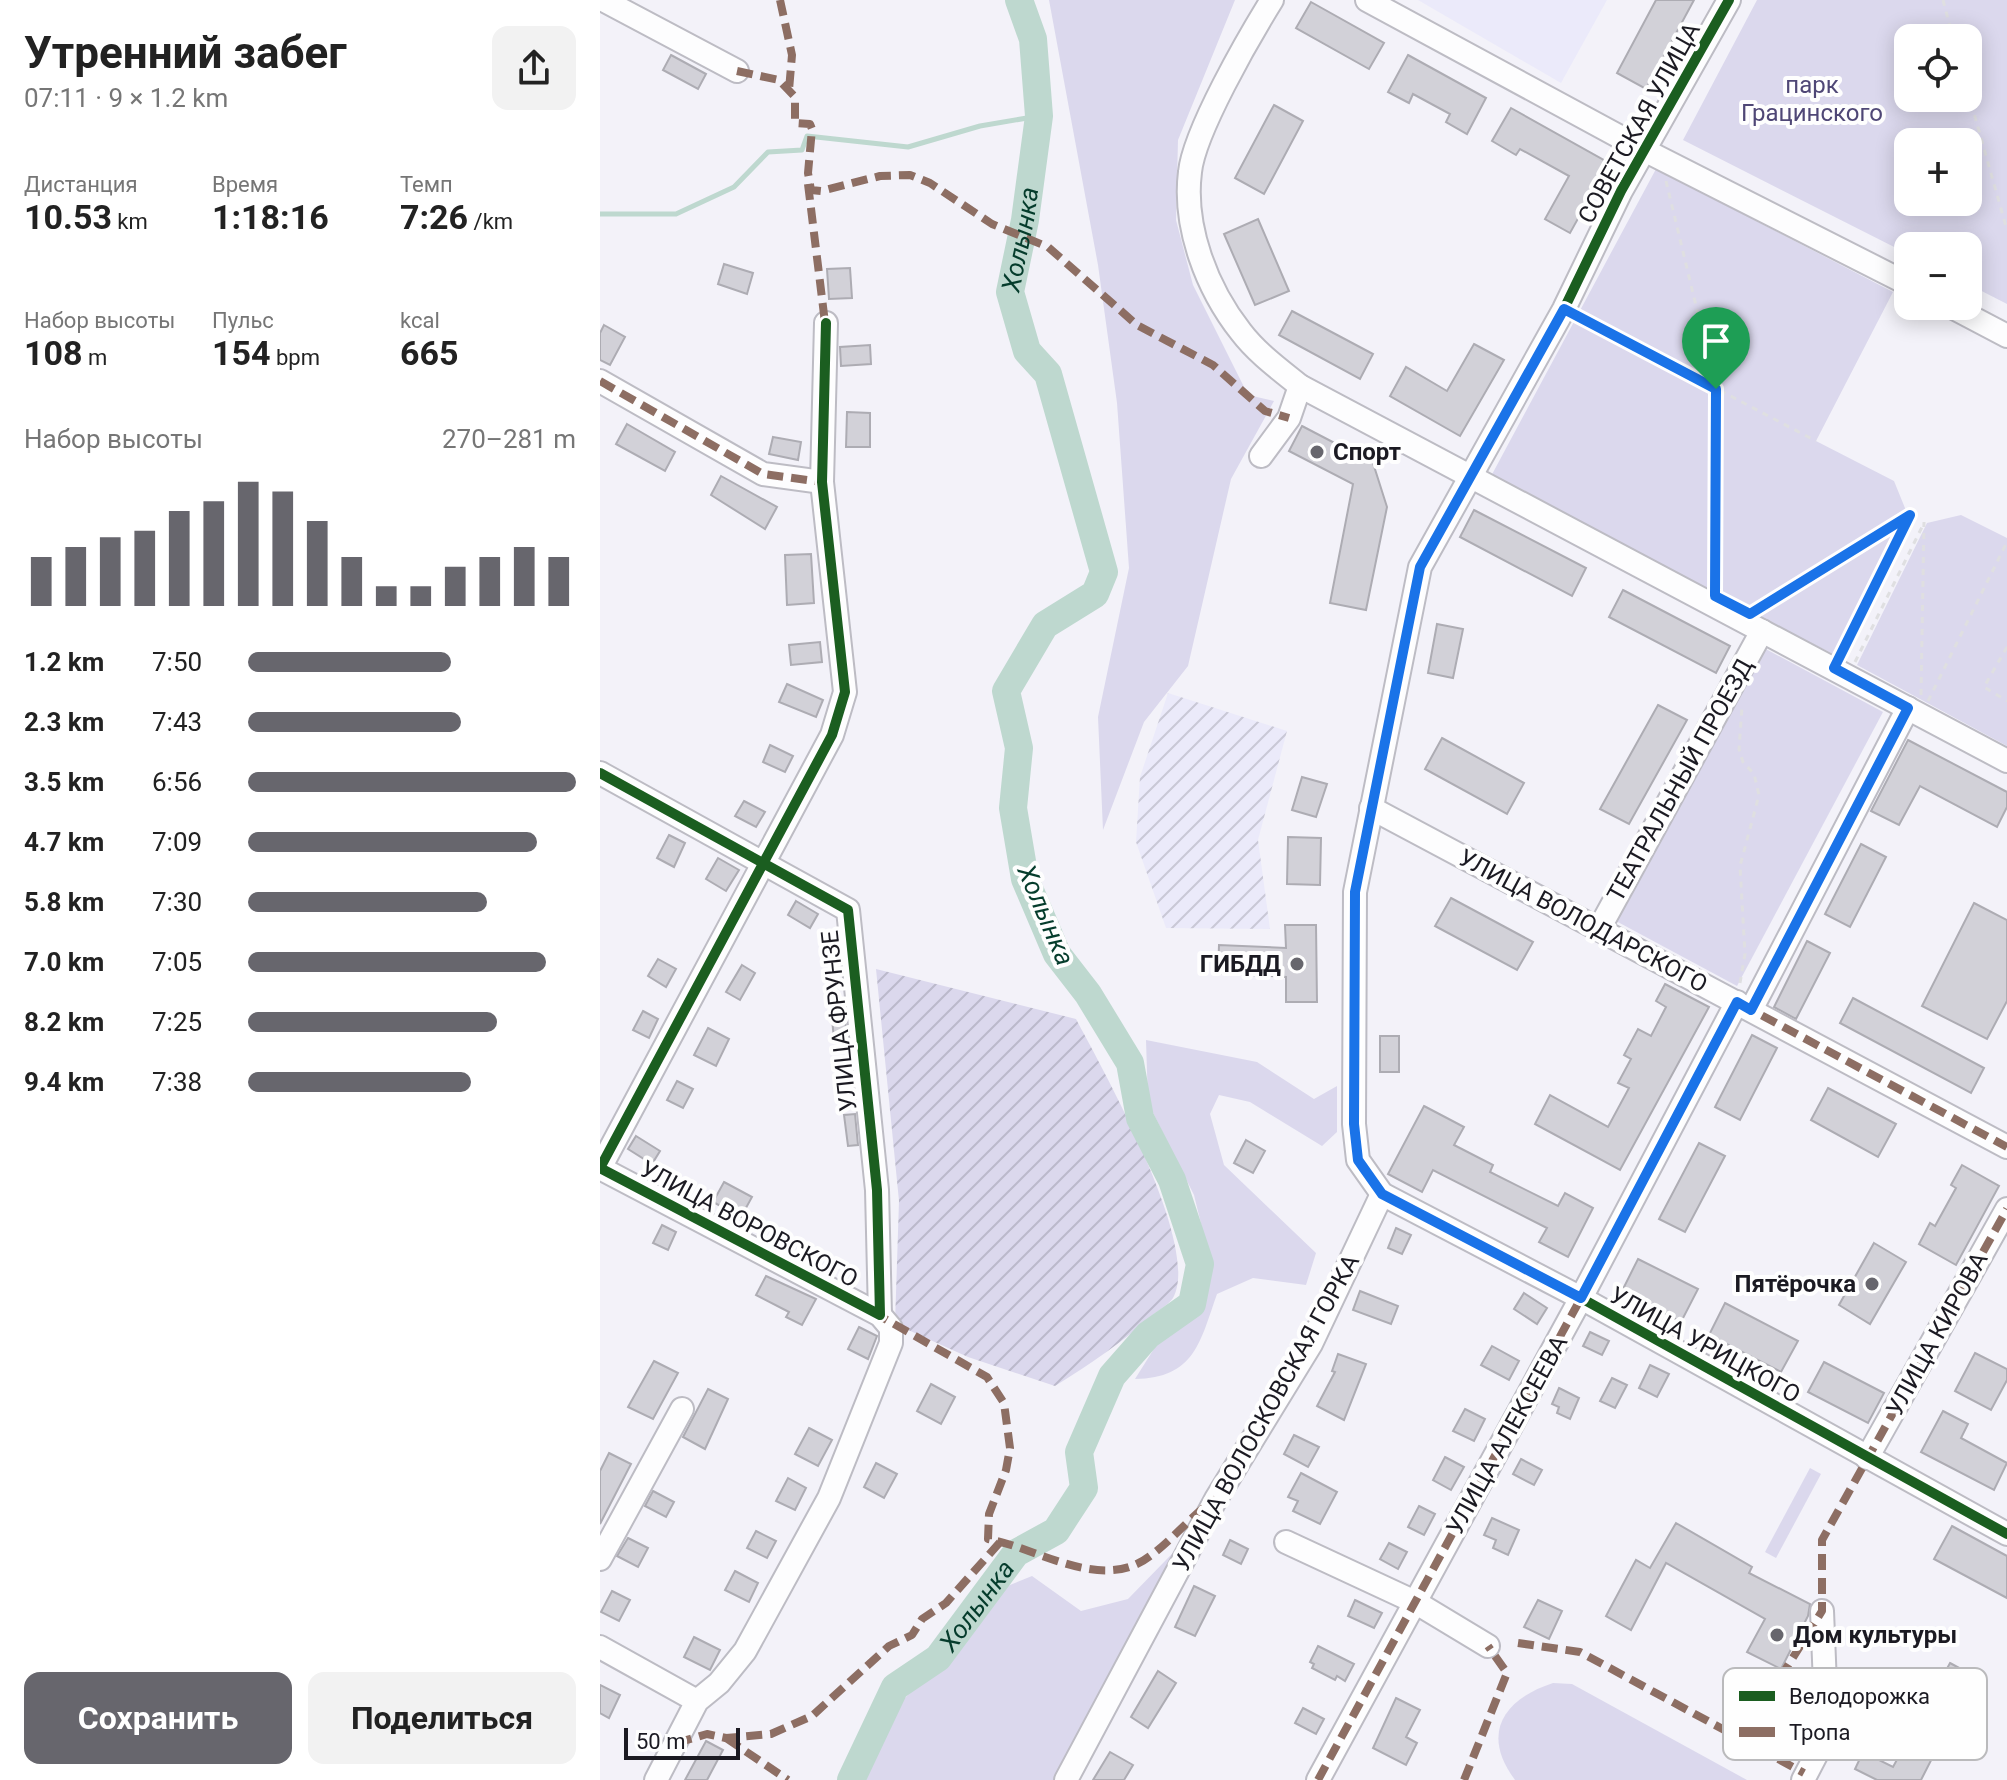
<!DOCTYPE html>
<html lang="ru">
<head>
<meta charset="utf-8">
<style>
  body { margin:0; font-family:Roboto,sans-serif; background:#f2f2f2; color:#222; height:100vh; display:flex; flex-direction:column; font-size:30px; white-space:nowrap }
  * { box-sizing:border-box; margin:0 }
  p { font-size:26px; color:#767676 }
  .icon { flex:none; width:44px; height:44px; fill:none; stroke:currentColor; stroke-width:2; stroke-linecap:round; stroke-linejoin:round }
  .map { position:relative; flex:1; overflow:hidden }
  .panel { display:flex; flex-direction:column; background:#fff; width:600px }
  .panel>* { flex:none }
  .controls { position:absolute; left:1294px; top:24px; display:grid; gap:16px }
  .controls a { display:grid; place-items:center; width:88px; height:88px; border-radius:16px; background:#fff; box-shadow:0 4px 20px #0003; font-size:40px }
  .scale { position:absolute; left:24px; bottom:20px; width:116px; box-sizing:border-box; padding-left:8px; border:4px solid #1b1a22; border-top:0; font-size:22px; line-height:28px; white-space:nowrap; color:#1b1a22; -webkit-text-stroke:6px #fefefe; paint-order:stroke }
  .pin { position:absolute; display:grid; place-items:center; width:68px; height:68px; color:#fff; margin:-82px -34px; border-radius:50% 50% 50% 0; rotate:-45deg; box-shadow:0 0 8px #0007 }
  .pin .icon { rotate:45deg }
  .round { display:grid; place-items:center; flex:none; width:84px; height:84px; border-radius:16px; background:#f2f2f2 }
  .head { display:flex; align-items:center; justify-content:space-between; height:136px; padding:0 24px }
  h1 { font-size:44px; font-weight:700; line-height:60px }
  .stats { display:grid; grid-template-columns:repeat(3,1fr); gap:12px; height:136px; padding:8px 24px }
  .stats div { display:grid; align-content:center }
  .stats b { font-size:34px; font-weight:700 }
  .stats small { font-size:22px; font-weight:400 }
  .stats p { font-size:22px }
  .chart { height:224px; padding:16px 24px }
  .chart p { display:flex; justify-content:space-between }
  .chart svg { width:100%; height:144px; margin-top:8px; stroke:#67666d; stroke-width:6 }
  .cta { display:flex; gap:16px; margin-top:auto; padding:16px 24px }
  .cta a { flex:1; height:92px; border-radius:16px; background:#67666d; color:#fff; font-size:32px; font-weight:700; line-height:92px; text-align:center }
  .cta a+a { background:#f2f2f2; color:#222 }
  ul { padding:0 24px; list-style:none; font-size:26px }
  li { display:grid; grid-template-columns:128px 96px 1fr; align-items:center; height:60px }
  li i { height:20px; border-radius:10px; background:#67666d }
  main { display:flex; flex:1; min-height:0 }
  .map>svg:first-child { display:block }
</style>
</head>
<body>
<main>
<section class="panel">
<div class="head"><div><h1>Утренний забег</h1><p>07:11 · 9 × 1.2 km</p></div><a class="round"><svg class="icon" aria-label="share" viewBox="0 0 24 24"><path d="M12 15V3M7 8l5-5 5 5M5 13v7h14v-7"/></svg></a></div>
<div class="stats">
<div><p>Дистанция</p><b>10.53<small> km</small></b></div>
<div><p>Время</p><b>1:18:16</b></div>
<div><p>Темп</p><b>7:26<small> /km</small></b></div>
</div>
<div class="stats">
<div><p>Набор высоты</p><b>108<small> m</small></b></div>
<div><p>Пульс</p><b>154<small> bpm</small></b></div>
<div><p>kcal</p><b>665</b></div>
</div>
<div class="chart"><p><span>Набор высоты</span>270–281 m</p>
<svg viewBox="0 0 160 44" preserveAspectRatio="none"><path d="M5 44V29M15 44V26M25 44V23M35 44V21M45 44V15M55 44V12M65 44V6M75 44V9M85 44V18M95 44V29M105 44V38M115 44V38M125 44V32M135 44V29M145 44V26M155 44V29"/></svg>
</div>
<ul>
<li><b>1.2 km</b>7:50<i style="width:62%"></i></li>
<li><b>2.3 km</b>7:43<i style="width:65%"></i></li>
<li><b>3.5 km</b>6:56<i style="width:100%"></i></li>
<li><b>4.7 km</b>7:09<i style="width:88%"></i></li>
<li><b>5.8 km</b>7:30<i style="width:73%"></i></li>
<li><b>7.0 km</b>7:05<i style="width:91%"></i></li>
<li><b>8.2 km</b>7:25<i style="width:76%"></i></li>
<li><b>9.4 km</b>7:38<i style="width:68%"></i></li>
</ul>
<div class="cta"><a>Сохранить</a><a>Поделиться</a></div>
</section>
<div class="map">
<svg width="1407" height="1780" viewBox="0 0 1407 1780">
  <defs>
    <pattern id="industrial-furrows" width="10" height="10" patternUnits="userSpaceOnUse" patternTransform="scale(2)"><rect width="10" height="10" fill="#ebeafa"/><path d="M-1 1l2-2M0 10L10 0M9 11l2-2" fill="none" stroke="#c9c8d6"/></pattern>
    <pattern id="garden-furrows" width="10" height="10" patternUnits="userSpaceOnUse" patternTransform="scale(2)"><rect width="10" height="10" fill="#dbd8ed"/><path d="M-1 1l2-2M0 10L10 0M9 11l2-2" fill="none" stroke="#bbb9cb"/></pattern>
  </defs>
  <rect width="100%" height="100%" fill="#f3f2f9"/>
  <polygon fill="#ebeafa" points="818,0 1007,0 961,83"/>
  <polygon fill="url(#industrial-furrows)" points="568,693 687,731 658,840 670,929 566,928 536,842 540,777"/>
  <g fill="#dbd8ed" fill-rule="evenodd">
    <polygon points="449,0 635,0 578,140 576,220 593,285 648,395 674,401 631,479 588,666 544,722 503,830 498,717 529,568 517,403 498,265"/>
    <path d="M1157 0H1407V304L1368 284V246H1308V254L1083 140ZM1308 38H1368V98H1308ZM1308 142H1368V202H1308Z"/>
    <polygon points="1056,169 1293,292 1216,441 1294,481 1307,513 1237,656 889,480"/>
    <polygon points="1361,515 1407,538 1407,746 1257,665 1327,523"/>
    <polygon points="1162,647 1283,712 1137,986 1016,921"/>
    <path d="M546 1040 657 1062 714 1099 737 1086V1132L722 1146 650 1102 619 1095 610 1114 624 1165 716 1253 706 1285 653 1278 617 1294C600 1342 595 1378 535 1379L562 1336 603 1303 608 1252 594 1195 548 1103Z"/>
    <polygon points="1210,1468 1221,1474 1176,1558 1165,1552"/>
    <polygon points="603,1522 464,1780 260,1780 304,1699 405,1587 432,1576 481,1611 528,1599"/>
    <path d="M953 1683 972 1684 1147 1780H915C880 1733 904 1699 953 1683Z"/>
  </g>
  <path fill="url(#garden-furrows)" d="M276 969 476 1019C503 1070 602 1246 573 1298 569 1304 559 1310 554 1314 523 1342 490 1364 455 1386L368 1357 295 1324 299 1201Z"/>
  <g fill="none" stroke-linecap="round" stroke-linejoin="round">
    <polyline stroke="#bed8cf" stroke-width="5" points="0,214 76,214 134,187 168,152 202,150 207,136 308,147 380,126 439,116"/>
    <path stroke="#bed8cf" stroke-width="28" id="s1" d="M251 1780 295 1687 338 1658 416 1553 456 1531 484 1488 479 1452 512 1376 548 1335 592 1304 600 1264 572 1180 540 1118 530 1063 488 994 457 954 425 879 413 808 419 748 406 691 445 625 495 594 504 572 448 374 427 351 410 292 425 220 439 116 433 39 419 0"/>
  </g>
  <g fill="#d2d1d8" stroke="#adacb3" stroke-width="2">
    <polygon points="1056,0 1094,0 1046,89 1017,73"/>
    <polygon points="711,2 784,43 769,69 696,28"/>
    <polygon points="71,55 106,74 98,89 63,70"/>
    <polygon points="808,55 886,98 867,134 846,122 850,114 813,94 809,103 788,92"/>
    <polygon points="674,105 703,121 664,194 635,178"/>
    <polygon points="911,108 1009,163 970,233 945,219 969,176 920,149 916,155 892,141"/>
    <polygon points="658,219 689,291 655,305 624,234"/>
    <polygon points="124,264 153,273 147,294 118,284"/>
    <polygon points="250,268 252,298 229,299 227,269"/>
    <polygon points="692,311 773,354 760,379 679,335"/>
    <polygon points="4,325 25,337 10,365 0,360 0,333"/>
    <polygon points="874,344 904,360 860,436 790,396 806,367 847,391"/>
    <polygon points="270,345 271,364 241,366 240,347"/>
    <polygon points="247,412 270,413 270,447 246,447"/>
    <polygon points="27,424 75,452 65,471 16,444"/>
    <polygon points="702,426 773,463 787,507 766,610 730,603 753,484 689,451"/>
    <polygon points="173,437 201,442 198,460 169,454"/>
    <polygon points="121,476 177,507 165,529 111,495"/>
    <polygon points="874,510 986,568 972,596 860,537"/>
    <polygon points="211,554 214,603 187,605 185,555"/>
    <polygon points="1023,590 1130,646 1116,673 1009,617"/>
    <polygon points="837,624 863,629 853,678 828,673"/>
    <polygon points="220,642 222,662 191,665 189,645"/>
    <polygon points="187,684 223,700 216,717 179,702"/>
    <polygon points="1058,705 1087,720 1029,824 1000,809"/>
    <polygon points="842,738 924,783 907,814 825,769"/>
    <polygon points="1308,740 1407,792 1407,807 1397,827 1320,786 1299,825 1271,811"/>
    <polygon points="170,745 193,756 185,772 163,762"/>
    <polygon points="702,777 727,784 716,817 692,810"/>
    <polygon points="144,801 165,812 156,827 135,816"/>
    <polygon points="69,835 85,843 74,867 57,858"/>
    <polygon points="688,837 721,838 720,885 687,884"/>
    <polygon points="1261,844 1286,857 1250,927 1225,914"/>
    <polygon points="118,858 139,870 126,891 106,879"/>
    <polygon points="851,898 933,942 917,970 835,926"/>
    <polygon points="196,901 218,914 210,928 188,915"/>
    <polygon points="1374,903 1407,920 1407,1001 1387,1039 1322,1006"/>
    <polygon points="685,925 716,925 717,1002 686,1002 686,977 618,973 619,945 686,948"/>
    <polygon points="1207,941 1230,953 1196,1019 1174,1007"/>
    <polygon points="58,959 76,969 66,987 48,976"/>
    <polygon points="142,965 155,973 140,1000 126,992"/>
    <polygon points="1065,984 1109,1007 1020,1170 935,1124 950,1095 1008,1127 1029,1088 1018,1083 1031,1059 1024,1055 1038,1029 1051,1036 1066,1007 1056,1001"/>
    <polygon points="1253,998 1384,1068 1371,1093 1240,1023"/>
    <polygon points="244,1006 247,1039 234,1040 231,1007"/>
    <polygon points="43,1011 58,1019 49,1038 33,1030"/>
    <polygon points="108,1028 129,1039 116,1066 94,1055"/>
    <polygon points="1152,1035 1177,1048 1140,1120 1115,1107"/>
    <rect x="780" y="1036" width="19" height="36"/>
    <polygon points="77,1081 93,1089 83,1108 67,1100"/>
    <polygon points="1228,1088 1296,1124 1278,1157 1211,1120"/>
    <polygon points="824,1106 864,1127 854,1145 893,1165 890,1172 958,1206 965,1193 993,1208 968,1257 939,1242 947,1228 833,1170 822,1192 788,1174"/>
    <polygon points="255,1114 258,1145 248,1146 244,1115"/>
    <polygon points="36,1136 60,1151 52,1164 28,1149"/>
    <polygon points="646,1140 665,1151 653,1173 634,1163"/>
    <polygon points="1099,1143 1125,1156 1085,1232 1059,1219"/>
    <polygon points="1362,1165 1399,1186 1356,1265 1319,1244 1330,1223 1335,1226 1356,1188 1351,1185"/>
    <polygon points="124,1182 152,1197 141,1217 113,1202"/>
    <polygon points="62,1225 76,1232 68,1250 53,1243"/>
    <polygon points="796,1228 811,1235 802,1254 788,1248"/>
    <polygon points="1274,1243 1306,1262 1270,1324 1239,1305"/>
    <polygon points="1038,1259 1098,1289 1081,1322 1022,1291"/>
    <polygon points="166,1276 216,1299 202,1325 186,1317 189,1312 156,1295"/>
    <polygon points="760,1291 798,1306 791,1324 753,1310"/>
    <polygon points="924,1293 947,1308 937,1324 914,1309"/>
    <polygon points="1125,1303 1198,1341 1181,1372 1109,1335"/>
    <polygon points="259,1327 277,1336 268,1359 248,1349"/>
    <polygon points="990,1332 1009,1341 1002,1355 983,1346"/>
    <polygon points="892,1346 919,1361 909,1380 881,1365"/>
    <polygon points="1375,1353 1407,1369 1407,1380 1391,1410 1355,1391"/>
    <polygon points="738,1354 766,1364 744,1420 717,1406 735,1372 732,1371"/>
    <polygon points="54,1361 78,1373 53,1419 28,1407"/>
    <polygon points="1224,1362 1284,1393 1268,1423 1208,1392"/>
    <polygon points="1050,1365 1069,1374 1057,1397 1039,1388"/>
    <polygon points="1012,1378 1027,1385 1015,1408 1000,1401"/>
    <polygon points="331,1384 355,1397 341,1424 317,1411"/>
    <polygon points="959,1388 979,1398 970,1419 957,1413 959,1407 952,1404"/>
    <polygon points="108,1389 128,1399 105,1449 83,1437"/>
    <polygon points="865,1409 885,1419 874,1441 853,1431"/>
    <polygon points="1343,1411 1368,1424 1361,1438 1407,1463 1394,1490 1321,1452"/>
    <polygon points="209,1428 232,1440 218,1466 195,1454"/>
    <polygon points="694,1435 719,1447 708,1467 684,1454"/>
    <polygon points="9,1453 31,1464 0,1524 0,1471"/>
    <polygon points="845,1457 864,1467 851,1490 833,1480"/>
    <polygon points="921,1459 942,1470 934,1485 913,1474"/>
    <polygon points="276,1463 297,1474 284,1498 264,1487"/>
    <polygon points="701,1473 737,1492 720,1524 693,1511 698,1501 688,1497"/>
    <polygon points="188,1478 206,1488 195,1510 176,1501"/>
    <polygon points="53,1491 74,1502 66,1517 45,1506"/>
    <polygon points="819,1506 835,1514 824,1535 808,1527"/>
    <polygon points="892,1518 919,1530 908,1555 893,1548 896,1540 884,1535"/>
    <polygon points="1076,1523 1152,1567 1149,1573 1210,1604 1208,1616 1181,1669 1147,1652 1165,1619 1066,1563 1031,1630 1006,1616 1036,1560 1050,1568"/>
    <polygon points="1352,1526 1407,1556 1407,1598 1334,1559"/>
    <polygon points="156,1531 176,1541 167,1558 147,1548"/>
    <polygon points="28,1538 48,1548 38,1567 17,1556"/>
    <polygon points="630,1540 648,1549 641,1564 623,1555"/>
    <polygon points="789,1543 807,1552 798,1569 780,1559"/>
    <polygon points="135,1571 158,1583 149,1602 125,1590"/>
    <polygon points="594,1586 615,1596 595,1636 575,1627"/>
    <polygon points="12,1591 30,1600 19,1621 1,1612"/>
    <polygon points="755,1600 782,1613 774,1628 748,1616"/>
    <polygon points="938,1600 962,1611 949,1639 924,1627"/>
    <polygon points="94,1637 120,1650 110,1670 84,1657"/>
    <polygon points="718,1646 754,1664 745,1681 737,1676 735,1680 712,1668 714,1664 710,1662"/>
    <polygon points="1350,1663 1374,1676 1321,1780 1277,1780 1255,1769 1263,1752 1293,1767"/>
    <polygon points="558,1671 576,1683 548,1728 531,1717"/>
    <polygon points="0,1685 20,1695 9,1718 0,1713"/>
    <polygon points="796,1698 820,1710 806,1737 817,1743 806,1765 773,1748"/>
    <polygon points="703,1708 724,1719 716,1734 695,1723"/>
    <polygon points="106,1741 123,1750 107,1780 85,1780"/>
    <polygon points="510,1752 533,1765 524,1780 493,1780"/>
  </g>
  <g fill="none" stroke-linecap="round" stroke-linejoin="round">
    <defs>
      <g id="minor">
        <polyline points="3,0 137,71"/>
        <path d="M672 0C649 37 594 132 590 172 583 227 607 289 641 332 657 353 679 369 700 386L1407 761"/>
        <polyline points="767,0 1044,150 1308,284"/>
        <polyline points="1129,0 1021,191 964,309 820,567 755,892 754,1124 758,1160 782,1194 981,1298 1407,1534"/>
        <polyline points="1350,306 1407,336"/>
        <polyline points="0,381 163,474 222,482"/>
        <polyline points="661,456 689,418 700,386"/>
        <polyline points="0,773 248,910 277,1190 280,1315"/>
        <polyline points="771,808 1407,1147"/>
        <polyline points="999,929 1162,631"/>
        <polyline points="1151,1010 1308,708"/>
        <polyline points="1267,1458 1407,1209"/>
        <polyline points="686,1542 815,1602 888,1646"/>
        <polyline points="0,1559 82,1409"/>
        <polyline points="0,1647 97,1701"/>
        <polyline points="56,1780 97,1701 119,1683 145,1651 229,1498 291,1343 291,1328 280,1315 0,1168 232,735 245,692 222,482 226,323"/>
        <polyline points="466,1780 616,1499 711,1344 782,1194"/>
        <polyline points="718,1780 981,1298 1137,1002"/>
        <polyline points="1203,1780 1227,1734 1222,1611"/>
      </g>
    </defs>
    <use href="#minor" stroke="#bdbcc4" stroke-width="26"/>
    <g stroke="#dfdfe1" stroke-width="3" stroke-dasharray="6 6" stroke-linecap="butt">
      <polyline points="1343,0 1353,38"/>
      <polyline points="1368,92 1407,230"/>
      <polyline points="1066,181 1116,389 1115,583"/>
      <polyline points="982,318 1216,441"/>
      <polyline points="1157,610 1310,515"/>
      <polyline points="1407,647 1384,687 1407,701"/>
      <polyline points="1242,651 1310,515"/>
      <polyline points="1255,662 1323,525"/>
      <polyline points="1321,695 1324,522"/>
      <polyline points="1328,701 1407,542"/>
      <polyline points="1140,983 1145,954 1140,866 1159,795 1154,774 1143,762 1139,749 1142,707"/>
    </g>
    <use href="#minor" stroke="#fdfdfe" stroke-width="22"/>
    <g stroke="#8d6e63" stroke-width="8" stroke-dasharray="16 8" stroke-linecap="butt">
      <polyline points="180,0 192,55 189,90"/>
      <polyline points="137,71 179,80 195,97 195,123 210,124 212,129 208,173 211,190 221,191 280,176 310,175 330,183 392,224 448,247 537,325 613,365 665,411 689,418"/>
      <polyline points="208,184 226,331"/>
      <polyline points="0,381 163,474 222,482"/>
      <path d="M273 1312 387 1377 404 1403 410 1448 406 1470 389 1514 388 1539C438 1548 502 1593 550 1556 574 1539 591 1515 616 1499"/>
      <polyline points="918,1643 980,1652 1204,1773"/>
      <polyline points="126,1738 188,1780"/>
      <polyline points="1142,1739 1222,1611 1222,1540 1407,1209"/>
      <polyline points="76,1743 107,1734 126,1738 171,1734 212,1716 289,1646 312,1635 322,1619 346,1603 401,1541"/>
      <polyline points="718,1780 981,1298 1137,1002 1407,1147"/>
      <polyline points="864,1780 907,1673 888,1646"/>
    </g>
    <defs>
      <g id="cycleway">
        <polyline points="1129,0 1021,191 964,309 820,567 755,892 754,1124 758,1160 782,1194 981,1298 1407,1534"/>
        <polyline points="0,773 248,910 277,1190 280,1315 0,1168 232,735 245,692 222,482 226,323"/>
      </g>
    </defs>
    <use href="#cycleway" stroke="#fefefe" stroke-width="15"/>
    <use href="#cycleway" stroke="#1b5e20" stroke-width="10"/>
  </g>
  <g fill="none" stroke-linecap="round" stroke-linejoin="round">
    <defs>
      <polygon id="route" points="964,309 1116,389 1115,596 1150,614 1310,515 1234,668 1308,708 1151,1010 1137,1002 981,1298 782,1194 758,1160 754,1124 755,892 820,567"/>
    </defs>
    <use href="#route" stroke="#fff" stroke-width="16"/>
    <use href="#route" stroke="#1a73e8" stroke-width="10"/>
  </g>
  <g fill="#67666d" stroke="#fefefe" stroke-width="3">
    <circle cx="717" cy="452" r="8"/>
    <circle cx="697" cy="964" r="8"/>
    <circle cx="1272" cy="1284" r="8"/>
    <circle cx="1177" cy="1635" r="8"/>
  </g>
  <g text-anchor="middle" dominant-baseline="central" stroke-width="8" stroke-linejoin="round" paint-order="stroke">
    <g font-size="24" fill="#4f4776" stroke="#fefefe">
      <text x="1212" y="85">парк<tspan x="1212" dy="28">Грацинского</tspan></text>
    </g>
    <g font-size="24" fill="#1b1a22" stroke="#fefefe">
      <text transform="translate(1039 123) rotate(-61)">СОВЕТСКАЯ УЛИЦА</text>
      <text transform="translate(1080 780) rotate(-61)">ТЕАТРАЛЬНЫЙ ПРОЕЗД</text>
      <text transform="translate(983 921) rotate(28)">УЛИЦА ВОЛОДАРСКОГО</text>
      <text transform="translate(239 1021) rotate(-96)">УЛИЦА ФРУНЗЕ</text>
      <text transform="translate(149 1224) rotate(28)">УЛИЦА ВОРОВСКОГО</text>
      <text transform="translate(1337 1334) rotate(-61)">УЛИЦА КИРОВА</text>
      <text transform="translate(1105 1345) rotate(29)">УЛИЦА УРИЦКОГО</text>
      <text transform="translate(666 1413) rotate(-61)">УЛИЦА ВОЛОСКОВСКАЯ ГОРКА</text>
      <text transform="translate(907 1435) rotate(-61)">УЛИЦА АЛЕКСЕЕВА</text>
    </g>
    <g font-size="24" font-weight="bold" fill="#1b1a22" stroke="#fefefe" text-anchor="start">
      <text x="733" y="452">Спорт</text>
      <text x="681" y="964" text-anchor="end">ГИБДД</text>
      <text x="1256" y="1284" text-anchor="end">Пятёрочка</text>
      <text x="1193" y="1635">Дом культуры</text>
    </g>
    <g font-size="26" font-style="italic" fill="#053c2c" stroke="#fefefe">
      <text stroke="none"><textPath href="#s1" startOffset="1780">Холынка</textPath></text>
      <text transform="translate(446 915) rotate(67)">Холынка</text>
      <text stroke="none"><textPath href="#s1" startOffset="220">Холынка</textPath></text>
    </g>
  </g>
  <rect x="1123" y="1668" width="264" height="92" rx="12" fill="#fefefe" stroke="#bababc" stroke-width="2"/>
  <rect x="1139" y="1691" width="36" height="10" fill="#1b5e20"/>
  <rect x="1139" y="1727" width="36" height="10" fill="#8d6e63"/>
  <g font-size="22" fill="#1b1a22">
    <text x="1189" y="1704">Велодорожка</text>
    <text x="1189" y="1740">Тропа</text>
  </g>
</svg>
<div class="controls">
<a><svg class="icon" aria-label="locate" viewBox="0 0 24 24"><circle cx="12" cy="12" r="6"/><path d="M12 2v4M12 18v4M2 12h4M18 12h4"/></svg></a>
<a>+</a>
<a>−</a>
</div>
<div class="scale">50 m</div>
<div class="pin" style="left:1116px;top:389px;background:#1e9e55"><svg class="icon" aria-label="arrive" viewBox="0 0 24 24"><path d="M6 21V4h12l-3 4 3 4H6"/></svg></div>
</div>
</main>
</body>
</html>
